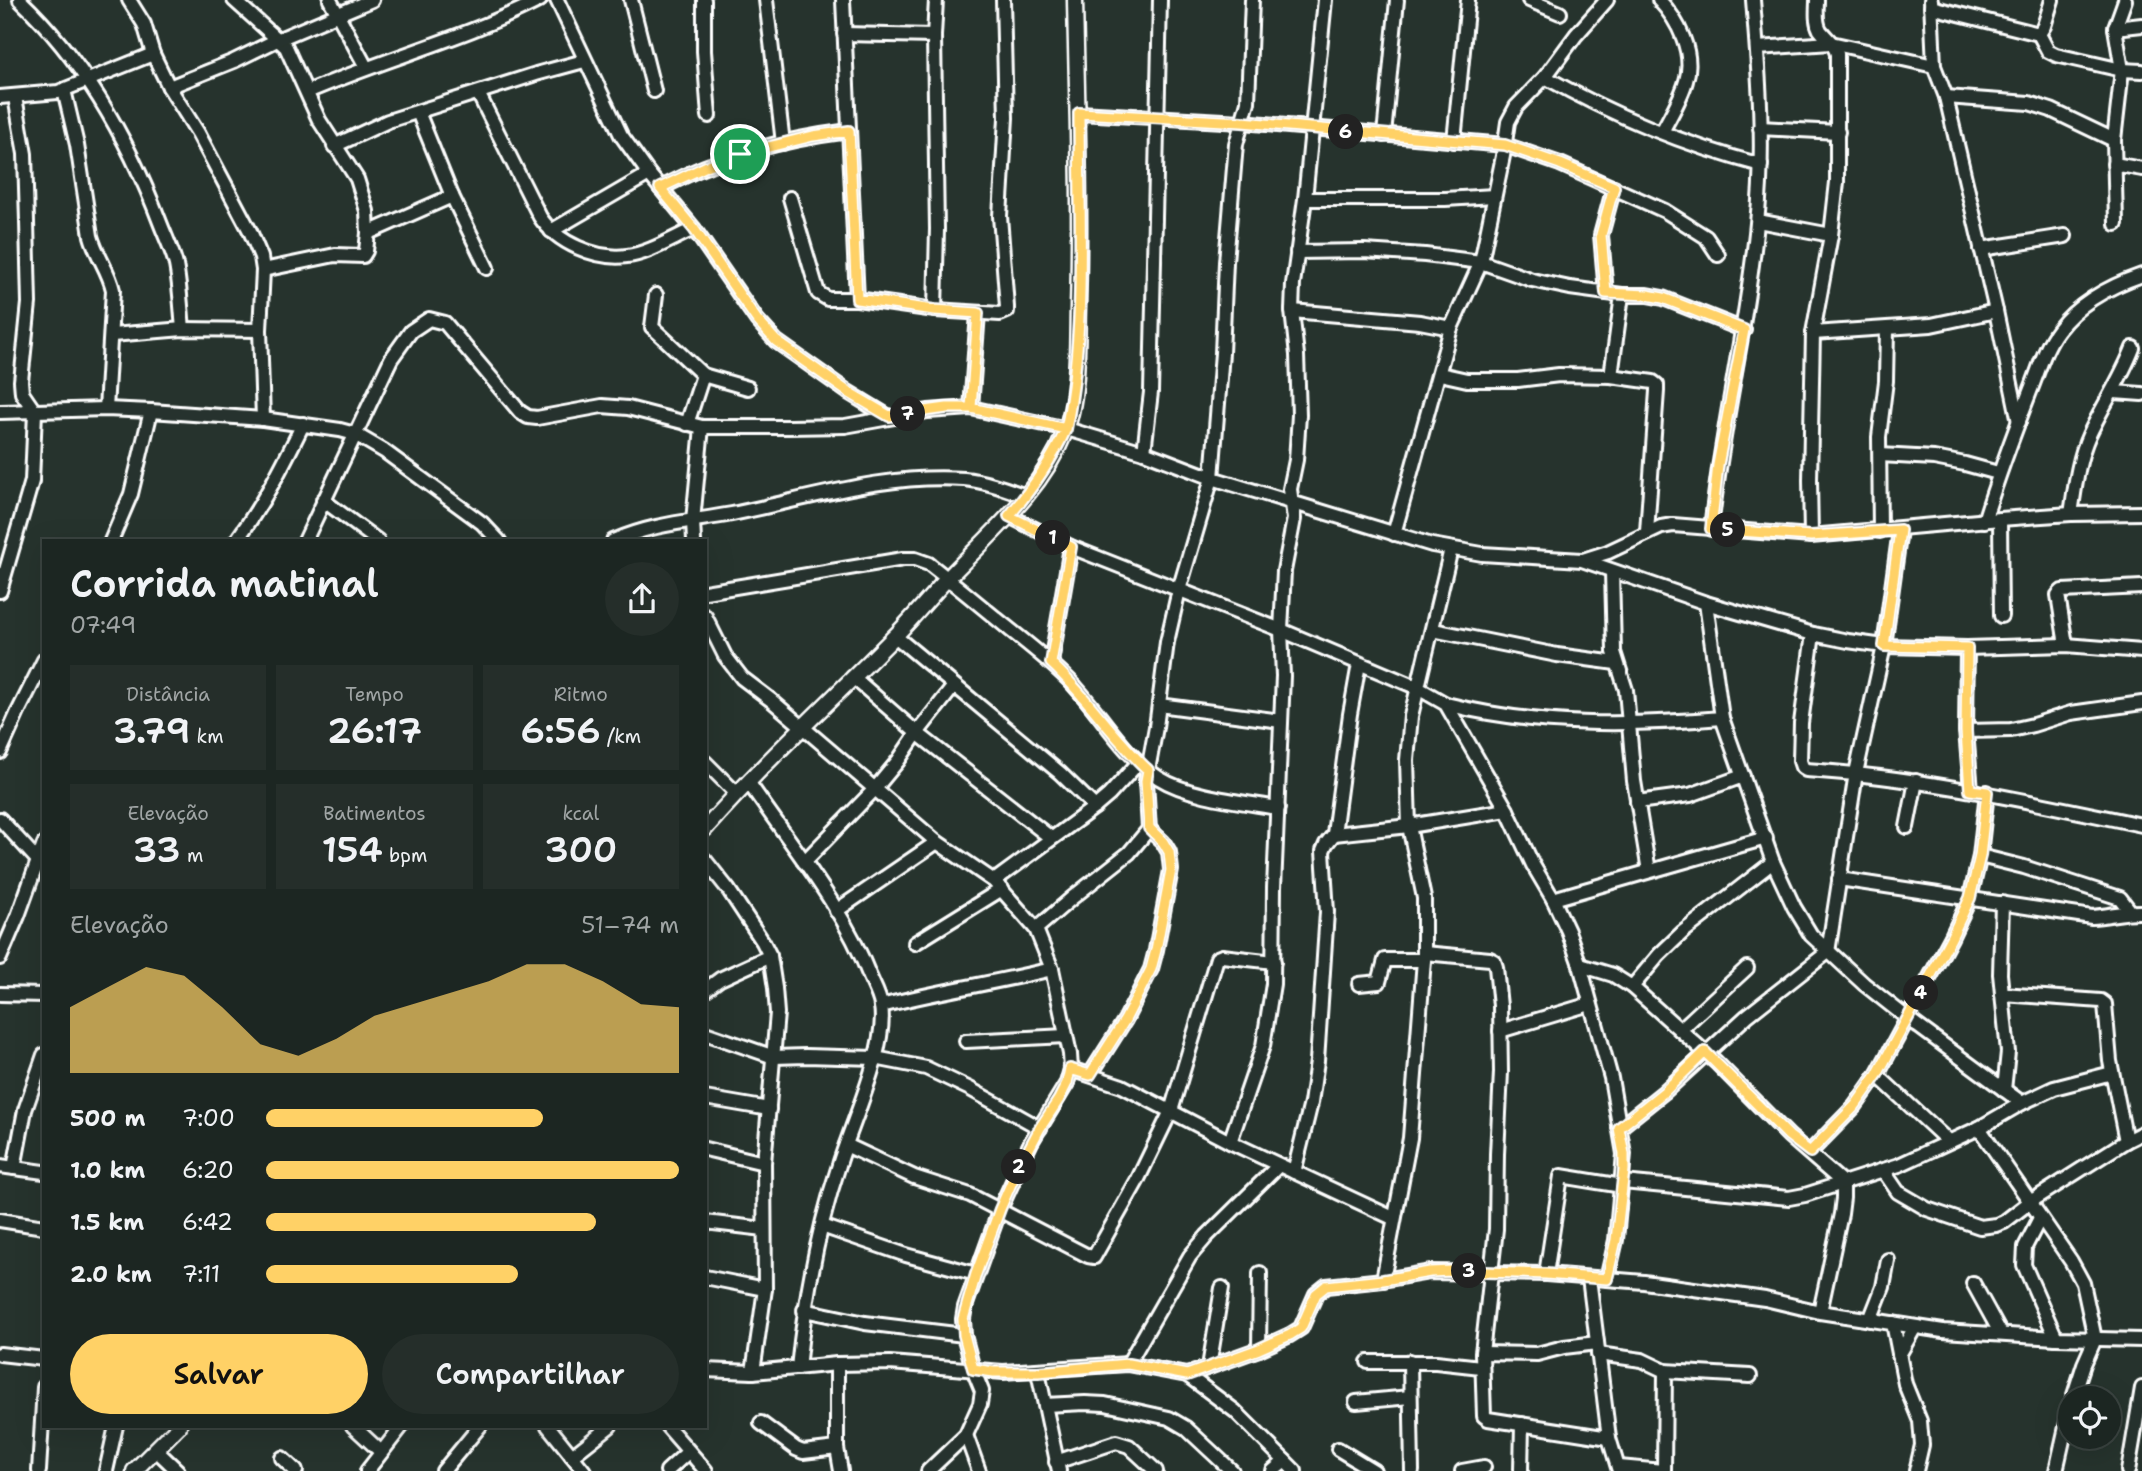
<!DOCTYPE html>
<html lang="pt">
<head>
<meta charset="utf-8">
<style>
  body { margin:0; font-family:"Shantell Sans",sans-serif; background:#252e2a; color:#f1f3f6; height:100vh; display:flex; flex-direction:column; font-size:26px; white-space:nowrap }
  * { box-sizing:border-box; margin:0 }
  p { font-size:23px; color:#a0a5a5 }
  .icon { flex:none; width:38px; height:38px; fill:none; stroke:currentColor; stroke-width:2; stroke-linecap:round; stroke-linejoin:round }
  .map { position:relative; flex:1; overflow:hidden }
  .panel { position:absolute; left:42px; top:539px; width:665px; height:889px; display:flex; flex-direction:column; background:#1c2622; border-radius:0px; box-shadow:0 7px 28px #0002,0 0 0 2px #3a4340 }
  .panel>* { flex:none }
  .controls { position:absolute; left:2058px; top:1386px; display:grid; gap:14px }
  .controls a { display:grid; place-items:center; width:63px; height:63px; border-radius:50%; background:#1c2622; box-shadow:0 7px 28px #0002,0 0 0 2px #3a4340; font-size:35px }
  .pin { position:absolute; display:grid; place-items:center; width:60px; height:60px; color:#fff; margin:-30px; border:4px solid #fff; border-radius:50%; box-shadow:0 2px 7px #0007 }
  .km { position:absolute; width:35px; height:35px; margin:-18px; border-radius:50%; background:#222; color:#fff; font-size:19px; line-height:35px; text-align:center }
  .round { display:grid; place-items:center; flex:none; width:74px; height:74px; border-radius:37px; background:#252e2a }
  .headline { display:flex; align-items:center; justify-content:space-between; height:119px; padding:0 28px }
  h1 { font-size:38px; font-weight:600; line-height:52px }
  .stats { display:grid; grid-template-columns:repeat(3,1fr); gap:10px; height:119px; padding:7px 28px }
  .stats div { display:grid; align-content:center; border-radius:0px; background:#252e2a; text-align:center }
  .stats b { font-size:35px; font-weight:600 }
  .stats small { font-size:19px; font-weight:400 }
  .stats p { font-size:19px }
  .chart { height:196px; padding:14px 28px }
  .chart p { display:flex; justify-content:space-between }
  .chart svg { width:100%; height:126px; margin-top:7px; fill:#ffd166; opacity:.7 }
  .button { display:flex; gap:14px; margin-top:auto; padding:14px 28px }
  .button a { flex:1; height:80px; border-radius:42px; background:#ffd166; color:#111; font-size:28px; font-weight:600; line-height:80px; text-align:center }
  .button a+a { background:#252e2a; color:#f1f3f6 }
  ul { padding:0 28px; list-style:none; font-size:23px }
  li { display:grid; grid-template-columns:112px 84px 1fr; align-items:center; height:52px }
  li i { height:18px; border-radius:9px; background:#ffd166 }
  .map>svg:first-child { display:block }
</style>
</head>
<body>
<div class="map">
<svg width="2142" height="1471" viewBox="0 0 2142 1471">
  <rect width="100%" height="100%" fill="#26332d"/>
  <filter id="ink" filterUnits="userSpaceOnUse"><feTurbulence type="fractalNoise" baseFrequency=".0143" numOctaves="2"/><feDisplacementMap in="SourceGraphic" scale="14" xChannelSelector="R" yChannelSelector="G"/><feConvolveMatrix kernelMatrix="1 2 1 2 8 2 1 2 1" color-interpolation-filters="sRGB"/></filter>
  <g filter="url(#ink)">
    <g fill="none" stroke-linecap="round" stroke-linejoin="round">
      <defs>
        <g id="minor">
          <path d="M20 0C84 61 130 143 161 225 166 238 173 252 176 265 180 286 181 308 183 329"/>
          <polyline points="129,0 144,24 153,54 169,87 198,133 250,231 261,257 263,270 260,330 263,419"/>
          <polyline points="234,0 286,47 319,120 357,179 367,211 368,233 366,251 363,256 335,255 263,270"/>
          <polyline points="330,0 366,67"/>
          <polyline points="557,0 621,135 649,174 694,229 757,320 776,341 848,392 889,417"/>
          <polyline points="631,0 654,91"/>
          <polyline points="704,0 704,51 709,116"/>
          <polyline points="766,0 783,143"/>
          <polyline points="843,0 857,299 935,310 1000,314 1007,311 1007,307 1000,216 1006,118 1003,0"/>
          <polyline points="1529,0 1560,13"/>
          <path d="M1659 0C1678 20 1695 53 1686 81 1681 99 1670 116 1662 132"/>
          <polyline points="1931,0 1934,66 1946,97 1996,311 2019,422"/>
          <polyline points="1931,7 2039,34 2044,26 2052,0"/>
          <polyline points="2115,28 2142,25"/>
          <polyline points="844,34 934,36"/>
          <polyline points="2039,34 2048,51 2056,55 2122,70 2142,71"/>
          <polyline points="1757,48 1831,43 1934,66"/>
          <path d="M1545 77C1612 115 1685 145 1761 165"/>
          <polyline points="169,87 234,61 279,39 372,0"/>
          <path d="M64 90 77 145 91 236C96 255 109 271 113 290L106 409"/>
          <path d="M307 92C384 59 466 38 540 0"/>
          <path d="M478 93 540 217C557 243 596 260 627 256 648 254 675 237 694 229"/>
          <polyline points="0,97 58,92 153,54"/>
          <polyline points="1946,97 2029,103 2051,110 2114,140"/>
          <polyline points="1079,113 1242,122 1505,145 1560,164 1665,211 1706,237 1718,255"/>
          <polyline points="1760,128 1838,132"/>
          <polyline points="1384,135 1397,0"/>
          <polyline points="1454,141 1468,0"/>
          <polyline points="334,146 388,121 536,74 584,61"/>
          <polyline points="2114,164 2142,169"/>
          <path d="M660 188C677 180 693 171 710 165 754 147 802 137 849 131"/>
          <polyline points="452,196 487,268"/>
          <polyline points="790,198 818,293 828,299 857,299"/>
          <polyline points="1305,199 1445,199 1494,196"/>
          <polyline points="1758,221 1831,235"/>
          <polyline points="2116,224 2114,140 2122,70 2115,28 2125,0"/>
          <polyline points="551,231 649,174"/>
          <polyline points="368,233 452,196 418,112"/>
          <polyline points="1981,249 2065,236"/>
          <polyline points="1297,252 1364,251 1425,255 1481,262 1532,280 1570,288 1622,295 1647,295 1663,298 1744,330"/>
          <polyline points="1606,293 1601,235 1614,187"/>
          <polyline points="656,295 652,327 703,375 687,424"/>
          <polyline points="935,310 937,229 934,36 936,0"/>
          <polyline points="1292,311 1420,322 1451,328"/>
          <polyline points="1813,333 1931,325 1996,311"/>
          <polyline points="112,335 183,329 260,330"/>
          <polyline points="1440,374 1467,380 1518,380 1559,375 1611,376 1653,382 1657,385 1657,391 1647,532"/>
          <polyline points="703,375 748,388"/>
          <polyline points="1611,376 1622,295"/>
          <polyline points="2114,392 2142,394"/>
          <polyline points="971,408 978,313"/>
          <polyline points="0,412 106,409 151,411 263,419 340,430 355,434 384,451 482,523 499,541"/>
          <polyline points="1144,452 1151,392 1160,0"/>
          <polyline points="1880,455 1934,458 1965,464 1998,473"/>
          <polyline points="323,500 378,541"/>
          <path d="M2071 514C2075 488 2078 459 2089 435 2103 405 2121 379 2133 348"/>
          <polyline points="1009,516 1071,547 1281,630 1418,688 1446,704 1507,810 1533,865 1553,899 1568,931 1580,965 1611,1078 1624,1154 1616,1240 1607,1279"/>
          <polyline points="2000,519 2001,616"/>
          <path d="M1984 521C1998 476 2014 433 2031 389 2039 369 2045 347 2058 330 2079 302 2110 286 2142 275"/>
          <path d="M1711 529C1722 426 1747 326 1757 223 1765 149 1759 74 1753 0"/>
          <polyline points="1880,531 1879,437 1886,381 1887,329"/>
          <polyline points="1394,534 1451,328 1481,262 1503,156 1508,122 1516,107 1545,77 1576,35 1607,0"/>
          <path d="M1811 536 1810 480 1813 333 1831 235 1837 182V54C1835 44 1826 38 1820 30 1815 21 1817 10 1817 0"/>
          <polyline points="111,541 131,494 151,411"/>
          <path d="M236 541C263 504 283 465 303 424"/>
          <polyline points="305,541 391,359 411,331 429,319 445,323 520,412 528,417 537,418 602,406 628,408 702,427 790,427 845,426 928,411 971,408 1067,429 1144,452 1212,478 1432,545 1482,554 1582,560 1706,603 1813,634 1848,641 1884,646 1967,648 2066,645 2142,651"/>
          <path d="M613 541C655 523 689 522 732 514 808 499 886 473 964 479 985 481 1006 489 1026 496"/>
          <polyline points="694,541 693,521 702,427"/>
          <polyline points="1583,560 1608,552 1661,527 1673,525 1811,536 2000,519 2071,514 2142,513"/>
          <polyline points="1612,571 1614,652 1626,690 1634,781 1649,871"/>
          <polyline points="0,591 32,481 35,412 22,393 21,381 29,303 27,222 25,154 15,97"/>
          <path d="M705 592 903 559H915L929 564C956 585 982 607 1008 628 1029 645 1050 661 1069 680 1100 711 1121 754 1159 778 1189 797 1243 802 1278 808"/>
          <polyline points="1706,603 1722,718 1773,862 1794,907 1811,935 1864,984 1907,1018 2022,1103"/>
          <polyline points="705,616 725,656 742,678 771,700 937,842 994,881 1036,929 1052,969 1070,1054 1071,1069 1067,1083 1031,1142 1000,1209 965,1307 963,1319 964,1335 973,1369 982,1391 980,1404 966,1435 928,1471"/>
          <polyline points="1433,630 1557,655 1616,663"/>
          <path d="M1813 634 1801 723 1800 761 1802 767 1806 770C1920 777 2031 802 2142 825"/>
          <polyline points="895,636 1060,773 1095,807"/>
          <polyline points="2066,645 2059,601 2058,595 2062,591 2142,587"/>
          <polyline points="1967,648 1966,731 1971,790"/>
          <polyline points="1051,663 1071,547"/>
          <polyline points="853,677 917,733 1051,838"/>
          <path d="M1446 704C1537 727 1629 726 1722 718"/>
          <polyline points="1159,705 1281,721"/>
          <polyline points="1966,731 2011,730 2033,725 2071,713 2142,703"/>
          <polyline points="0,752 18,712 44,660"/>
          <polyline points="705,762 737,794"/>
          <path d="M749 783C791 845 843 906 870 977 874 986 880 997 881 1006 888 1046 851 1125 839 1165 817 1231 805 1299 798 1368"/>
          <polyline points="1637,802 1690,795 1743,776"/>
          <polyline points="0,819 44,867"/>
          <polyline points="1907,827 1916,781"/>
          <polyline points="1334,834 1409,826 1507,810"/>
          <polyline points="1980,856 2024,867 2120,898 2130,911"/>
          <polyline points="705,860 728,889 763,942 770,956 775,988 777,1013 764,1163 765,1289 753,1372"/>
          <polyline points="804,862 874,790 898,761 917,733 954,686"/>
          <path d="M1839 879 2092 917C2109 916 2125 911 2142 912"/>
          <polyline points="994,881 1095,807 1109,795 1139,762"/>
          <polyline points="1553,899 1766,838"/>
          <polyline points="2002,903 2000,974 2008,1052 2004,1090"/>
          <polyline points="836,911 937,842"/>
          <polyline points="1036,929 1072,898 1129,853 1149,829 1146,781 1156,727 1167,642 1179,590 1212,478 1222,353 1226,262 1236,144 1248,102 1252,0"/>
          <polyline points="915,943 1002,889"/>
          <polyline points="1424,953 1490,959 1494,961 1496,967 1500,1006 1501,1072 1497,1154 1496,1229 1482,1353 1484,1416 1488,1419 1609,1438"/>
          <polyline points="0,958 18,916 44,844"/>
          <polyline points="1580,965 1613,975 1632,987 1716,1062 1789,1136 1843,1183 1843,1198 1841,1214 1820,1312"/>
          <polyline points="1359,984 1379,982 1385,960 1424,960"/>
          <polyline points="1632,987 1659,955 1683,932 1773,862"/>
          <polyline points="705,990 720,979 770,956"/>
          <polyline points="0,994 44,995"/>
          <polyline points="2002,994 2101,1001 2105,1004 2110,1061 2126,1141"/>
          <path d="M881 1006C938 991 995 983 1052 969"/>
          <polyline points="1680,1030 1747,968"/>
          <polyline points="1500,1031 1590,1004"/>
          <polyline points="705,1033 774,1057 806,1056 875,1058 926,1068 970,1089 1040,1128"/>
          <polyline points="966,1041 1066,1036"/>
          <polyline points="1071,1069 1122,1086 1230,1142 1393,1218"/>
          <polyline points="1090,1075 1125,1020 1151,969 1156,950 1171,870 1169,852 1163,842 1149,829"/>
          <polyline points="1877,1075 1948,1141"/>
          <polyline points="705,1098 769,1109"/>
          <polyline points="1619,1128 1664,1092 1747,1016 1828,952 1856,773 1884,646 1900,530"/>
          <polyline points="1979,1128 2071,1261 2083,1283 2095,1339 2084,1364 2073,1398"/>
          <polyline points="1230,1142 1263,1046 1273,984 1274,888 1283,676 1281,630 1284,571 1294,519 1290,489 1296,460 1299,415 1297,355 1292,311 1293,284 1305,199 1325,0"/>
          <polyline points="846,1145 914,1177 970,1195 1088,1256 1094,1257 1137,1181 1171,1111 1217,958 1222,956 1274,962"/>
          <polyline points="705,1149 764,1163"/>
          <polyline points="1810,1152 1855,1106 1877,1075 1951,938 1970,898 1980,856 1987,792"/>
          <polyline points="0,1166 44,1172"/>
          <polyline points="14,1168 25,1110 44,1055"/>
          <polyline points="1883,1170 1898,1192 1927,1209 1980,1227 1996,1225 2004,1222 2030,1202 2126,1141 2142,1133"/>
          <polyline points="1294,1172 1311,1103 1317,1061 1327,912 1323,851 1326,844 1334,834 1350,714 1359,664"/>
          <polyline points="1623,1182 1789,1198 1805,1195 1899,1165 1979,1128 2022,1103 2054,1088 2112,1073"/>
          <polyline points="2040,1218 2025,1247 2024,1265 2056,1338"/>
          <polyline points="0,1220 44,1227"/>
          <polyline points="705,1222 764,1229"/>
          <polyline points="822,1226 906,1255 976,1274"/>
          <polyline points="1546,1274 1561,1176 1622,1186"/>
          <polyline points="705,1277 765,1289"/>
          <polyline points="1589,1278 1609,1438 1619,1471"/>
          <polyline points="1383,1280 1410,1138 1424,960 1424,898 1409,826 1407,760 1411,716 1451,549"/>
          <polyline points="1973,1283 2001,1334"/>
          <polyline points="804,1310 865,1323 964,1335"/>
          <polyline points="1870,1320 1883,1287 1888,1260"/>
          <polyline points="1893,1323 1905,1384 1920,1421 1922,1445 1916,1471"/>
          <polyline points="1259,1349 1260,1273"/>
          <polyline points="1482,1353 1537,1354 1564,1347 1597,1343"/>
          <polyline points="0,1354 44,1359"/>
          <polyline points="1598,1354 1642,1360 1665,1371 1664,1471"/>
          <polyline points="1899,1355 1915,1327"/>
          <polyline points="1410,1361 1412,1471"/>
          <polyline points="1368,1362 1436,1362 1481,1367"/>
          <polyline points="837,1364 837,1448 841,1471"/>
          <polyline points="1128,1364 1190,1256 1207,1236 1278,1166"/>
          <polyline points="1209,1367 1222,1288"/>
          <polyline points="705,1370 753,1372 837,1364 890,1363 1003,1372 1128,1364 1187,1375 1235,1411 1295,1471"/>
          <polyline points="1665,1371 1750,1376"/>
          <polyline points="1038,1372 1059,1471"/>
          <polyline points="1187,1375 1259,1349 1290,1335 1301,1328 1316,1294 1326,1286 1383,1280 1430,1272 1546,1274 1644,1282 1765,1299 1820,1312 1943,1331 2056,1338 2142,1340"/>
          <polyline points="1356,1402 1410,1397"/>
          <polyline points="1045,1405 1085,1403 1105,1404 1169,1418 1186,1428 1232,1471"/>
          <polyline points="761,1423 796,1449 803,1452 837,1448"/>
          <polyline points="353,1426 381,1452"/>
          <polyline points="548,1426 584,1471"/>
          <polyline points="667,1426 706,1471"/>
          <polyline points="966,1435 979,1471"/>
          <polyline points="1338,1449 1374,1471"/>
          <polyline points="156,1450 178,1471"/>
          <polyline points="572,1456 610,1426"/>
          <polyline points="282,1458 296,1471"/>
          <polyline points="1056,1462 1116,1442 1129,1446 1156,1471"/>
          <polyline points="1619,1467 1663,1471"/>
          <polyline points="39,1471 44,1387"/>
          <polyline points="106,1471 116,1426"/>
          <polyline points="367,1471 402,1426"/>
          <polyline points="443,1471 480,1426"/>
          <polyline points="667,1471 688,1452"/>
          <polyline points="1273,1471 1285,1461"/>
          <polyline points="1462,1471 1484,1467"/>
          <polyline points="1521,1471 1522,1424"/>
          <polyline points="2056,1471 2070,1409"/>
          <polyline points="2128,1471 2142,1388"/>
        </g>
        <g id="tertiary">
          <path d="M705 829C764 762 831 701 894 637 912 619 929 598 947 579 990 534 1042 491 1065 432 1079 398 1077 343 1078 306 1081 204 1077 102 1075 0"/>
          <polyline points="134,1471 179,1426"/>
        </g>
      </defs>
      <use href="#minor" stroke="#fff" stroke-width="18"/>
      <use href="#tertiary" stroke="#fff" stroke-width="19"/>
      <use href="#minor" stroke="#26332d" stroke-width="12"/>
      <use href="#tertiary" stroke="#26332d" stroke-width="14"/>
    </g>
  </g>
  <g fill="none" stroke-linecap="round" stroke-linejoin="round" filter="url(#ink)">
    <defs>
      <path id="route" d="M740 154 813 136 849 131 857 299 934 310 978 313 971 408 1066 429C1051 462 1032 489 1009 516L1071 547 1051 663C1086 695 1112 737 1148 770L1146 781 1149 828 1163 842 1169 852 1171 870 1156 950 1151 969 1125 1020 1090 1075 1070 1069 1067 1083 1059 1099 1040 1128 1014 1177 1000 1209 976 1274 963 1319 964 1335 973 1369 994 1372H1038L1128 1364 1187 1375 1259 1349 1290 1335 1301 1328 1316 1294 1326 1286 1383 1280 1430 1272 1452 1271 1546 1274 1607 1279 1616 1240 1624 1170V1154L1619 1128 1664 1092 1705 1052 1789 1136 1810 1152 1855 1106 1877 1075 1951 938 1970 898 1980 856 1987 792 1970 790 1966 731 1967 648 1884 646 1900 530 1811 536 1711 529 1718 465 1744 330 1663 298 1647 295 1606 293 1601 235 1614 187 1560 164 1505 145 1242 122 1079 113C1079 217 1087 326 1066 429L971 408H947L889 416 848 392 776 341 757 320 694 229 660 188 709 165 740 154"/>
    </defs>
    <use href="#route" stroke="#fff" stroke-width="14"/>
    <use href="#route" stroke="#ffd166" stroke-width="9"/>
  </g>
</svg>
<div class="controls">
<a><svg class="icon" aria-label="locate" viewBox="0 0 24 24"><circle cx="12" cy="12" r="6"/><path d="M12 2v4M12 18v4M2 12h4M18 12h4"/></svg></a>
</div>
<div class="pin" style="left:740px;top:154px;background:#1e9e55"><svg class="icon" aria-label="arrive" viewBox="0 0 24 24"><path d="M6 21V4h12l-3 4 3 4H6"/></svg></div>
<b class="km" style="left:1053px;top:538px">1</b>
<b class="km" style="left:1019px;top:1167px">2</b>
<b class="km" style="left:1469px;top:1271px">3</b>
<b class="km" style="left:1921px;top:993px">4</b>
<b class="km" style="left:1728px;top:530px">5</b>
<b class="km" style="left:1346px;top:132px">6</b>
<b class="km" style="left:908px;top:414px">7</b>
<section class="panel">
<div class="headline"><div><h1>Corrida matinal</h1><p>07:49</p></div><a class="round"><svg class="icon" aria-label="share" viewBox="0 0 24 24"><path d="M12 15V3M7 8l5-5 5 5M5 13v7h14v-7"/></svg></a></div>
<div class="stats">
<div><p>Distância</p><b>3.79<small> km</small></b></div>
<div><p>Tempo</p><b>26:17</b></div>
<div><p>Ritmo</p><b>6:56<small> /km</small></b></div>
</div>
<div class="stats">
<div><p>Elevação</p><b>33<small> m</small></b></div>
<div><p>Batimentos</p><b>154<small> bpm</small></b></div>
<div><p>kcal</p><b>300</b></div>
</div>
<div class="chart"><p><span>Elevação</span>51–74 m</p>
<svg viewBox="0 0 160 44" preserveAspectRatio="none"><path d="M0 44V21L10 14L20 7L30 10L40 21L50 34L60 38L70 32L80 24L90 20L100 16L110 12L120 6L130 6L140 12L150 20L160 21V44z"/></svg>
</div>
<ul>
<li><b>500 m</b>7:00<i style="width:67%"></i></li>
<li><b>1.0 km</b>6:20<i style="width:100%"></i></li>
<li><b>1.5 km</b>6:42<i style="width:80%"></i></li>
<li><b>2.0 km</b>7:11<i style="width:61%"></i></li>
</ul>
<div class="button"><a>Salvar</a><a>Compartilhar</a></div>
</section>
</div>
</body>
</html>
